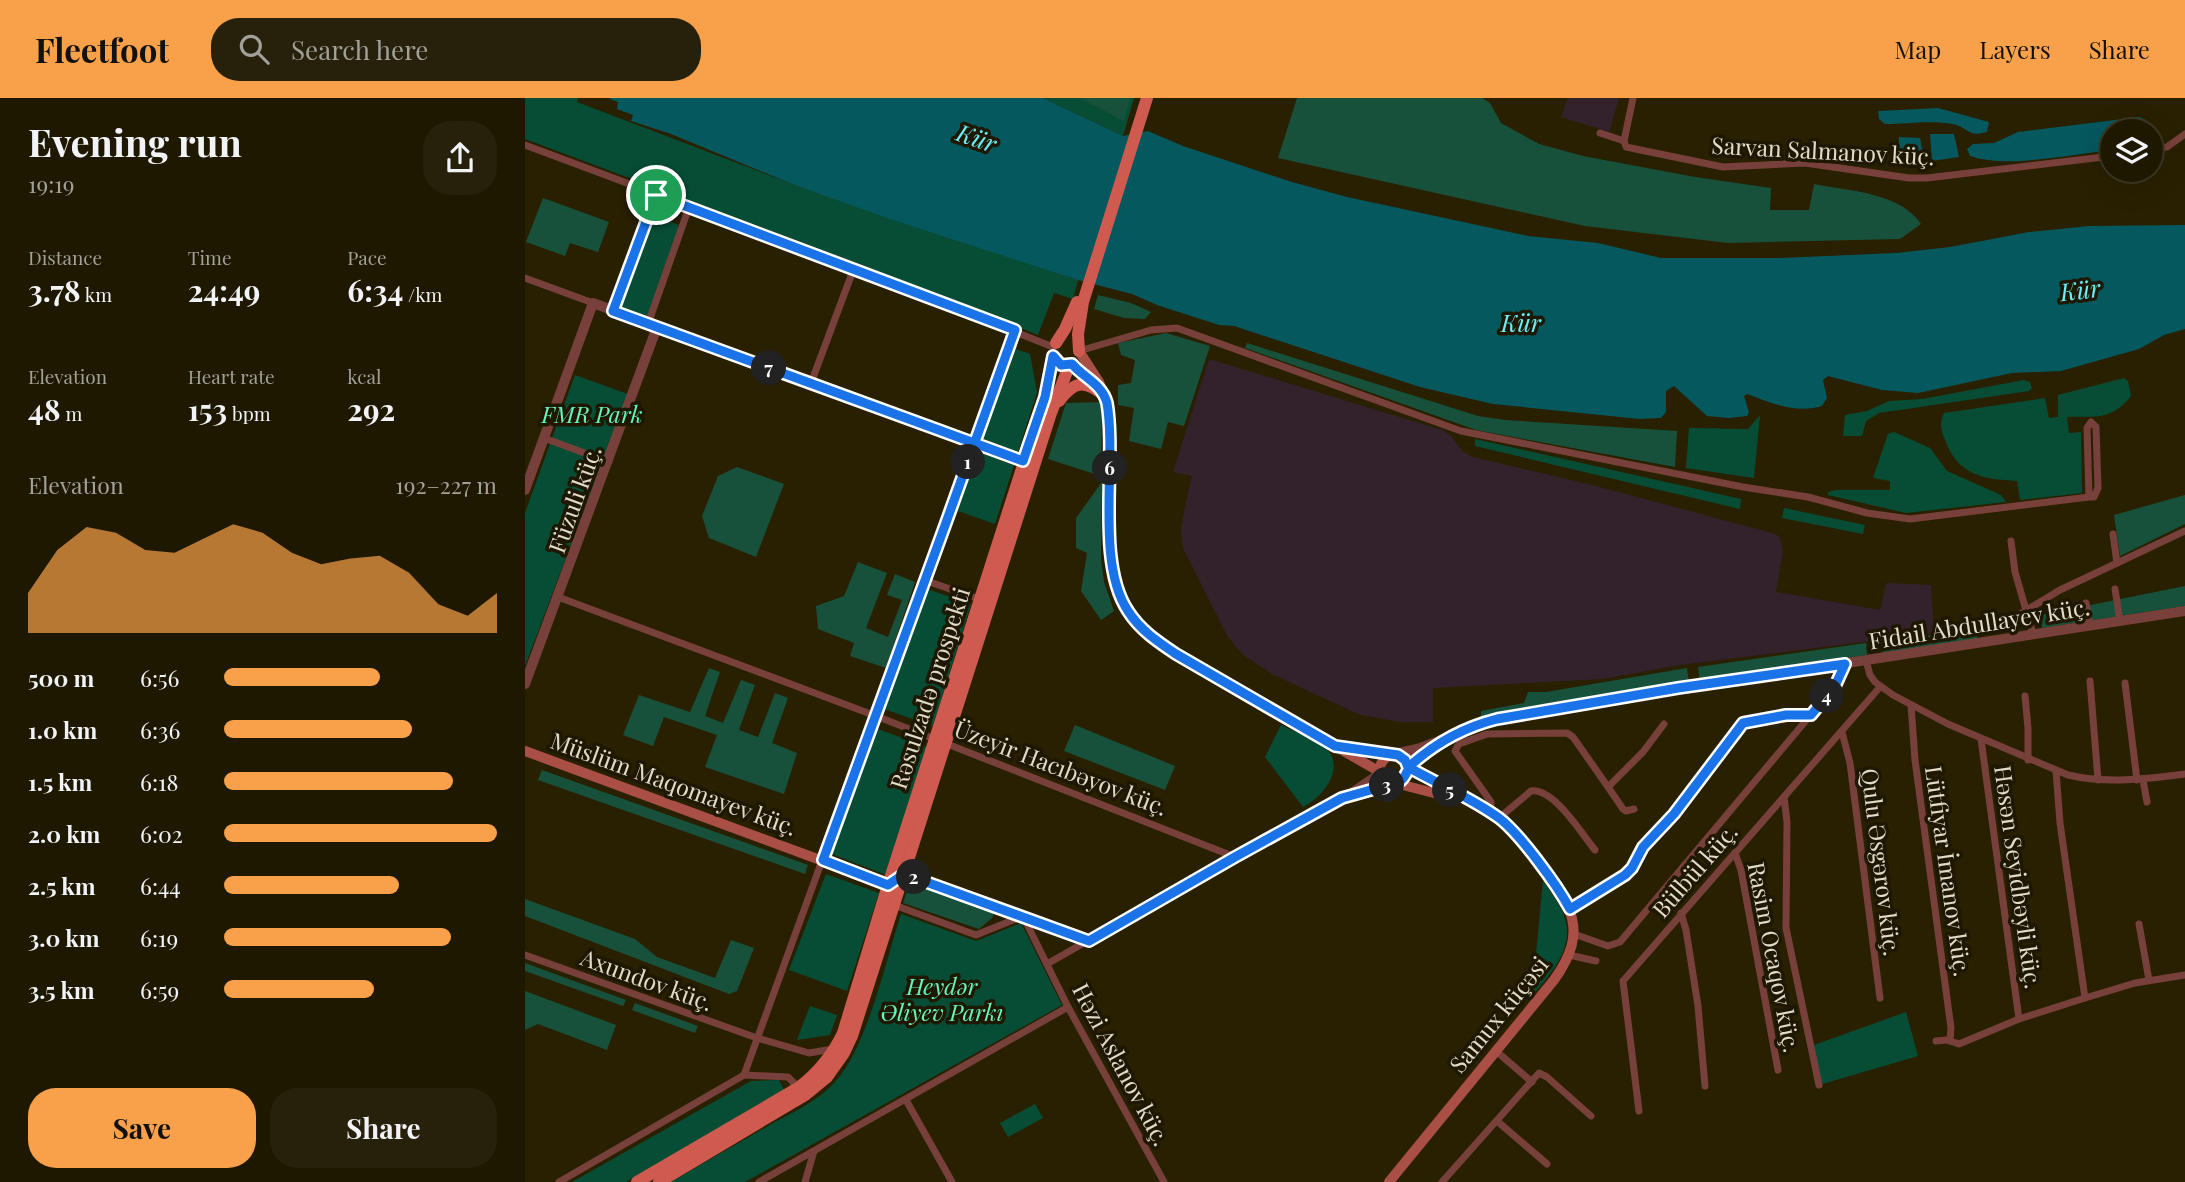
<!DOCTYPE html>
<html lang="en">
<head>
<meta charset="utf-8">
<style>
  body { margin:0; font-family:"Playfair Display",serif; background:#27210b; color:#f1f3f6; height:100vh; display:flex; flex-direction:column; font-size:26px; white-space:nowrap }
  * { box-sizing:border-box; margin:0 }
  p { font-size:23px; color:#a1a099 }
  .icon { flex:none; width:38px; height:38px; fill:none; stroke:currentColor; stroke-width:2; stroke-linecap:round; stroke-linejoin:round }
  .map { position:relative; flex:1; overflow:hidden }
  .panel { display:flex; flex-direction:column; background:#1f1801; width:525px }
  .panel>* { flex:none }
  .fabs { position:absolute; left:1575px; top:21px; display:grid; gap:14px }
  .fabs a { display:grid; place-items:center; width:63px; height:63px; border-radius:50%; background:#1f1801; box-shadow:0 7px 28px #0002,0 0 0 2px #3c3723; font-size:35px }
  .pin { position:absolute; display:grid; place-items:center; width:60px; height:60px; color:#fff; margin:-30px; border:4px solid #fff; border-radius:50%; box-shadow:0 2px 7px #0007 }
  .km { position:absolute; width:35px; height:35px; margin:-18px; border-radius:50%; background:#222; color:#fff; font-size:19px; line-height:35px; text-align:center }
  .round { display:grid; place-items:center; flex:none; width:74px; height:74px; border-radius:28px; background:#27210b }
  .headline { display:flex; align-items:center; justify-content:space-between; height:119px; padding:0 28px }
  h1 { font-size:38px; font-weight:700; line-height:52px }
  .stats { display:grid; grid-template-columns:repeat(3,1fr); gap:10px; height:119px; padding:7px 28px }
  .stats div { display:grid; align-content:center }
  .stats b { font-size:30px; font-weight:700 }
  .stats small { font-size:19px; font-weight:400 }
  .stats p { font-size:19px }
  .chart { height:196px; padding:14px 28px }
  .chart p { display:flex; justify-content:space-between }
  .chart svg { width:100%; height:126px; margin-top:7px; fill:#f8a14a; opacity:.7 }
  .cta { display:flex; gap:14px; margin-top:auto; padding:14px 28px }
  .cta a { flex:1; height:80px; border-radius:28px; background:#f8a14a; color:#111; font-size:28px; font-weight:700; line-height:80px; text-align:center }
  .cta a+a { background:#27210b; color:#f1f3f6 }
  ul { padding:0 28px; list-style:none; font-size:23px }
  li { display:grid; grid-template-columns:112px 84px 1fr; align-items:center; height:52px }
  li i { height:18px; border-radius:9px; background:#f8a14a }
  header { display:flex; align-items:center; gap:42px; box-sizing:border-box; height:98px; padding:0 35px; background:#f8a14a; color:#111 }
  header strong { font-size:33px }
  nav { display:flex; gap:38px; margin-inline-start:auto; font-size:24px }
  .search { width:490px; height:63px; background:#27210b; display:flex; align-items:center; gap:18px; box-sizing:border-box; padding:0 24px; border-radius:28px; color:#a1a099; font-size:26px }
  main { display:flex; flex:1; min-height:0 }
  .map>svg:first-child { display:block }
</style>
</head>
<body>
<header>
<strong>Fleetfoot</strong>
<div class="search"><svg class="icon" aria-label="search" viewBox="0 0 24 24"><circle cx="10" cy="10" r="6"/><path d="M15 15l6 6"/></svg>Search here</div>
<nav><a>Map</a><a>Layers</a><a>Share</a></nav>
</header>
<main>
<section class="panel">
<div class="headline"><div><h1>Evening run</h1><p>19:19</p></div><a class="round"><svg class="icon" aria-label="share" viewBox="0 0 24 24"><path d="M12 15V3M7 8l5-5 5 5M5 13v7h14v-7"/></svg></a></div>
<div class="stats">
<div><p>Distance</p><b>3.78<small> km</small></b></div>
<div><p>Time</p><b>24:49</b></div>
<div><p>Pace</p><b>6:34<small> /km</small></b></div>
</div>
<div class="stats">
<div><p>Elevation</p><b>48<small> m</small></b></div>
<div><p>Heart rate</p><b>153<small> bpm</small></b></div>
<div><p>kcal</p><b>292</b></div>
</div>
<div class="chart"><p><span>Elevation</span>192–227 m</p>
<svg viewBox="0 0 160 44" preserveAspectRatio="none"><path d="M0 44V30L10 15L20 7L30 9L40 15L50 16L60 11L70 6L80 9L90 16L100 20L110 18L120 17L130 23L140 34L150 38L160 30V44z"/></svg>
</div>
<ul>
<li><b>500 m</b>6:56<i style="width:57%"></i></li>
<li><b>1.0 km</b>6:36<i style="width:69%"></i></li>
<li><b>1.5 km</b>6:18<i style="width:84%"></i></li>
<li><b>2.0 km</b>6:02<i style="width:100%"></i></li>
<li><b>2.5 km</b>6:44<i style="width:64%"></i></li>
<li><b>3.0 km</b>6:19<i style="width:83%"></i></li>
<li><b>3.5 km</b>6:59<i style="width:55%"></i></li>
</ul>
<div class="cta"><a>Save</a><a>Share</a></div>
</section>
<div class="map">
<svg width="1660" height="1084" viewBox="0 0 1660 1084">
  <rect width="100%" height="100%" fill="#292001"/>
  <g fill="#33222c">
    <polygon points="1043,0 1094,0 1084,34 1036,19"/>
    <polygon points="684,261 917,332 926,338 938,354 948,359 1071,388 1247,435 1254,438 1258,452 1251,494 1355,512 1361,485 1406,487 1409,535 1155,567 1077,581 908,590 908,624 874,624 833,616 747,576 717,556 703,539 658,450 656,433 659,413 667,378 648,374"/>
  </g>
  <g fill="#074d36">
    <polygon points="0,0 53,0 52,4 267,86 553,182 548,201 529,195 513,237 332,165 0,41"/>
    <polygon points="518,0 609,0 598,38"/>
    <polygon points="130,119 136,119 153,127 153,132 123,219 94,210 125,124"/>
    <polygon points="491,251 505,256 512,294 493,354 457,340"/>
    <polygon points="50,277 103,296 0,568 0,415"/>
    <path d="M1599 280 1603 283 1606 298C1586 323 1571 318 1542 319L1544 335 1556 334 1557 395 1495 402 1492 383C1457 381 1433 377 1420 342 1416 332 1414 325 1419 315L1520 300 1524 320 1533 319V297Z"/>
    <polygon points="1499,282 1505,284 1507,290 1504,293 1354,315 1341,323 1337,338 1318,338 1320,317 1342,313 1364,303 1397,301"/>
    <polygon points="1235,317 1229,380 1161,370 1164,330 1223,331"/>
    <polygon points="1369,334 1405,350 1422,373 1476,397 1481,404 1381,415 1303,397 1303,394 1311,392 1365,392 1365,383 1348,380 1363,336"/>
    <polygon points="950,341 1216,401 1215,411 950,348"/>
    <polygon points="453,354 489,367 470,426 433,413"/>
    <polygon points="1259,410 1340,427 1338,436 1257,420"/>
    <polygon points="402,491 446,506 408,628 359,611"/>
    <path d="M756 627C769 634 785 639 797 647 824 666 799 699 778 709L740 659Z"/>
    <polygon points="353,631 402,649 361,777 307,756"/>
    <polygon points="301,776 354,795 322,893 264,872"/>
    <path d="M1018 782C1024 792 1033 803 1038 815 1052 848 1027 874 1007 898Z"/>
    <path d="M376 816 451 843 496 825 537 907 220 1084H146C180 1064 214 1045 248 1025 269 1014 294 1002 310 984 342 950 361 862 376 816Z"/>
    <polygon points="285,908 312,917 305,937 272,942"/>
    <polygon points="1381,914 1393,958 1294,987 1289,947"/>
    <polygon points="254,982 260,993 101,1084 47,1084 226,983"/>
    <polygon points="510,1006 518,1020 483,1039 475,1025"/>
  </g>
  <g fill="#17513b">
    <polygon points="555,0 602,0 605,1 599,23"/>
    <path d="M772 0H957L965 5 976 25 1014 46 1058 58 1170 79 1246 90 1245 112H1284L1289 86C1323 93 1375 94 1396 126L1375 141 1203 145 1060 128 753 60Z"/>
    <polygon points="18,100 84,124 73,154 45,145 40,158 1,144"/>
    <polygon points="573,197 606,205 626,214 620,221 599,220 569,211"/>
    <polygon points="641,235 685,248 659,328 643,324 636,351 604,343 609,310 593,307 593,287 606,285 610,262 596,257 593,245"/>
    <polygon points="722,245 953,318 980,322 1152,333 1150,369 951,332 720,250"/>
    <polygon points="577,304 576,378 523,361 541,305"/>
    <polygon points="212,369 259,386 231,459 184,440 177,418 193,378"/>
    <polygon points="577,384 576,461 579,484 589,513 576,522 556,493 562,455 551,450 551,420"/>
    <polygon points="1660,397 1660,426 1595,458 1589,417"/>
    <polygon points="333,464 362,475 341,530 363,539 377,502 362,497 370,476 390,484 361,570 325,558 329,545 293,531 291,508 319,498"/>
    <polygon points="1660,488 1660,508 1517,530 1516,517"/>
    <polygon points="1451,532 1453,542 1358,555 1356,543"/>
    <polygon points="1341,545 1342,557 1175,583 1173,569"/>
    <polygon points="184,570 195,574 180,618 198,625 216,582 230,587 214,632 233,639 250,595 263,600 247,645 272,655 259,696 180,669 192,637 139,619 128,648 98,637 114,597 165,614"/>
    <polygon points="1162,570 1164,585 1014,607 956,619 956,613 999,605 1003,594 1021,594"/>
    <polygon points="550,627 650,668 640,692 539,653"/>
    <polygon points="17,672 283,767 280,776 13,682"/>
    <polygon points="385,784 470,813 467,820 454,831 378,805"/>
    <polygon points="0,801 110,841 132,859 190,880 206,842 229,850 212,893 204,896 0,818"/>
    <polygon points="0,865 101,902 98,908 0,873"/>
    <polygon points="0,893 91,927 82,952 13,926 0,932"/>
    <polygon points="110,905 173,928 170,935 107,912"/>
  </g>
  <g fill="#05585e">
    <path d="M83 0H518L598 38 623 33 658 48 767 84 822 99 1003 138 1073 145 1136 160H1255L1371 155 1425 149 1504 134 1564 128 1660 127V231L1639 237 1614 251 1536 273 1487 275 1393 295 1357 292 1303 278 1298 282 1302 300 1297 308C1271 316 1246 305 1222 296L1219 298 1224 314 1222 318 1204 320 1182 318 1149 288 1141 293V314L1136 320 1115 321 968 306 895 289 709 228 694 227 632 207 607 196 553 182 365 121 267 86 146 36 106 23 108 17 92 11 93 4Z"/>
    <path d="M1413 10 1464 24 1462 34C1442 40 1444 29 1427 26 1408 22 1380 26 1360 26L1354 21 1353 13Z"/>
    <path d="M1614 19 1621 22 1625 33H1587V52C1547 56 1482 71 1445 58L1442 51 1448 46 1469 45 1493 34Z"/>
    <polygon points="1405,36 1429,36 1434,59 1407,63"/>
    <polygon points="1374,39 1395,40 1399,61 1373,64"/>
  </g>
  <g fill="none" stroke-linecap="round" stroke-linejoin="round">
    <g stroke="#78403a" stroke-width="7">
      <polyline points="1108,0 1099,43 1101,49 1198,69 1280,65 1384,80 1402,80 1587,58"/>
      <polyline points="1075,35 1099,43"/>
      <polyline points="0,47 329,170 528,249"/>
      <polyline points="1626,51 1642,49 1660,36"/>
      <polyline points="0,180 68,205"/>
      <polyline points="88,213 131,97"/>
      <polyline points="123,226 164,109"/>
      <polyline points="554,253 626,232 652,230 936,333 1218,389 1283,399 1342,415 1385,421 1564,399 1569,399 1573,390 1571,329 1566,324 1562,330 1564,399"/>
      <polyline points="286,285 329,170"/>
      <polyline points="19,340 84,364"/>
      <polyline points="1588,436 1592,465"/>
      <polyline points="1486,443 1490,474 1508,536"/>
      <polyline points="399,482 454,501"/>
      <polyline points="1590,491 1595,523"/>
      <polyline points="33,499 351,618 710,759"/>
      <polyline points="1561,505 1565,528"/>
      <polyline points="1417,532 1455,528 1495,516 1535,492 1660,433"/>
      <path d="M1341 562 1345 577 1350 584 1368 597 1423 626 1543 677C1581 686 1621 681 1660 676"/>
      <polyline points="1565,583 1573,682"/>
      <polyline points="1600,585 1612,682"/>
      <polyline points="1500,598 1503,630 1503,662"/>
      <polyline points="1386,607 1390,662 1426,930 1425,943"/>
      <polyline points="1317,634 1325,665 1355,900"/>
      <polyline points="1456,641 1494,921"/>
      <polyline points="1531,673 1535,725 1560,900 1610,885 1660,877"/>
      <polyline points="1618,682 1622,704"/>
      <polyline points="1083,689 1098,711 1101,713 1109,711"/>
      <polyline points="828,696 870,685"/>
      <polyline points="1259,699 1262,724 1261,830 1294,987"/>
      <polyline points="965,714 966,704 930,653 934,646 962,636 1042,635 1048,639 1083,689 1118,654 1139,626"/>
      <path d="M974 720 1006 693C1029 690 1056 735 1070 752"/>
      <polyline points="1210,755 1216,772 1253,972"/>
      <polyline points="378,777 564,843"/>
      <polyline points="368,805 369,807 451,837 498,818 543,909 639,1084"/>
      <polyline points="1045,811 1100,777 1107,770 1118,749 1149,716 1218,625 1261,617 1286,617"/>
      <polyline points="1156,815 1161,832 1173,908 1180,988"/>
      <polyline points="1614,826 1624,882"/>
      <polyline points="1049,836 1083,848 1095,844 1310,588 1320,566"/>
      <polyline points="0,857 232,940 284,955 308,951"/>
      <polyline points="1044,857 1071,863"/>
      <polyline points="522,866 710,759 817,700 855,674"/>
      <polyline points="1411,943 1422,942 1434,946 1494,921 1560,900"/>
      <polyline points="971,953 1007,984"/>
      <polyline points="219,977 263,979 269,985 267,994"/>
      <polyline points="381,1002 427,1084"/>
      <polyline points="1114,1013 1098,883 1355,589"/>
      <polyline points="972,1023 1022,1066"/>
      <polyline points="34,1084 219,977 490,232"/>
      <polyline points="234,1084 543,909"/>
      <polyline points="280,1084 289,1053"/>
      <polyline points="917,1084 1014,975 1022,979 1066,1018"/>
    </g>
    <g stroke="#78403a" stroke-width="10">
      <polyline points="0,392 68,205 498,363"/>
      <polyline points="0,586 132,229"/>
      <polyline points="925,639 972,621 1153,591 1660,513"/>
      <polyline points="869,656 895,650 925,639 883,669"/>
    </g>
    <g stroke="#a94f46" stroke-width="10">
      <path d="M554 253 574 284 582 305C591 363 571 465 603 513 615 532 632 544 651 556L855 674"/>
      <polyline points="547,266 574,290"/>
      <polyline points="820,649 866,656"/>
      <polyline points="0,653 363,787"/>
      <circle cx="869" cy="671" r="14"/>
      <polyline points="870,685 932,701"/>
      <path d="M864 1084 1029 882C1067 829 1044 804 1008 759 997 745 987 730 973 719 946 699 912 685 883 669"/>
    </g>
    <g stroke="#cf5a4f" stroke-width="12">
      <polyline points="531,245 540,231 552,204"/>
      <polyline points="554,253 553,236 558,204 622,0"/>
      <path d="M534 303C550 282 560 282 580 298"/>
      <path d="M112 1084 273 990C293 975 307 958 318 935L363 787 520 299 528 258"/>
      <polyline points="134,1084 280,997 302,979 319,955 327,938 526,315 544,268"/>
    </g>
  </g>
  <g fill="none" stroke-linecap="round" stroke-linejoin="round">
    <defs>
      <path id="route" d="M131 97 490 232C427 409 363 586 298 762L363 787 379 776 564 843 710 759 817 700 874 684C882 679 881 672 887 666 912 644 940 629 972 621L1153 590 1320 566 1310 588 1286 617H1261L1218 625 1149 716 1118 749 1107 770 1100 777 1045 811C1032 787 995 736 974 720 947 700 913 686 883 669L880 662 873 657 810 648 651 556C633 544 615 532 603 513 570 464 592 364 582 305 577 286 559 280 547 266L536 267 528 258 520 299 498 363 411 331 88 213 131 97"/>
    </defs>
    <use href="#route" stroke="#fff" stroke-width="14"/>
    <use href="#route" stroke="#1a73e8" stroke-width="9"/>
  </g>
  <g text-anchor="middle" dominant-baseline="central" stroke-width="7" stroke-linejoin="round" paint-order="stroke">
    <g font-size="23" fill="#e1dbc9" stroke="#1e1701">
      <text transform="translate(1298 52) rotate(3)">Sarvan Salmanov küç.</text>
      <text transform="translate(49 401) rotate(-70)">Füzuli küç.</text>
      <text transform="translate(1454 525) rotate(-9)">Fidail Abdullayev küç.</text>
      <text transform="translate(404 590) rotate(-72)">Rəsulzadə prospekti</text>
      <text transform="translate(536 669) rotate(21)">Üzeyir Hacıbəyov küç.</text>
      <text transform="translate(149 685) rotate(20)">Müslüm Maqomayev küç.</text>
      <text transform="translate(1357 764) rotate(83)">Qulu Əsgərov küç.</text>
      <text transform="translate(1169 772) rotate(-49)">Bülbül küç.</text>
      <text transform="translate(1424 773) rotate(82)">Lütfiyar İmanov küç.</text>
      <text transform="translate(1494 779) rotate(82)">Həsən Seyidbəyli küç.</text>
      <text transform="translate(1250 859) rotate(79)">Rasim Ocaqov küç.</text>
      <text transform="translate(122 881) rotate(20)">Axundov küç.</text>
      <text transform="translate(973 916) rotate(-51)">Samux küçəsi</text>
      <text transform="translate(597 966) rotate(62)">Həzi Aslanov küç.</text>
    </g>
    <g font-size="23" font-style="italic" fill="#66f4bd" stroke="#1e1701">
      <text x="67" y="315">FMR Park</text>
      <text x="417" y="887">Heydər<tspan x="417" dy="26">Əliyev Parkı</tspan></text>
    </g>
    <g font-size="24" font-style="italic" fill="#6aeffb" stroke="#1e1701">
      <text transform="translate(452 39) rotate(19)">Kür</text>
      <text transform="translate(1555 191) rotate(-7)">Kür</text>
      <text x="996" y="224">Kür</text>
    </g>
  </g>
</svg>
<div class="fabs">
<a><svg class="icon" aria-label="layers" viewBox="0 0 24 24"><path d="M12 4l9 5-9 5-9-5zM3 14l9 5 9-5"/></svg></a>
</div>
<div class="pin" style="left:131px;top:97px;background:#1e9e55"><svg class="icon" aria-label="arrive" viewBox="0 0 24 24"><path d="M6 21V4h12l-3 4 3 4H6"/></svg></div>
<b class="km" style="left:443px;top:364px">1</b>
<b class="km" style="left:389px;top:779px">2</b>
<b class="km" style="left:862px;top:687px">3</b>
<b class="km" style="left:1302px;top:598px">4</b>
<b class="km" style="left:925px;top:692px">5</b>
<b class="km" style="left:585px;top:370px">6</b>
<b class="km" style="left:244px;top:270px">7</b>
</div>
</main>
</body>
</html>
